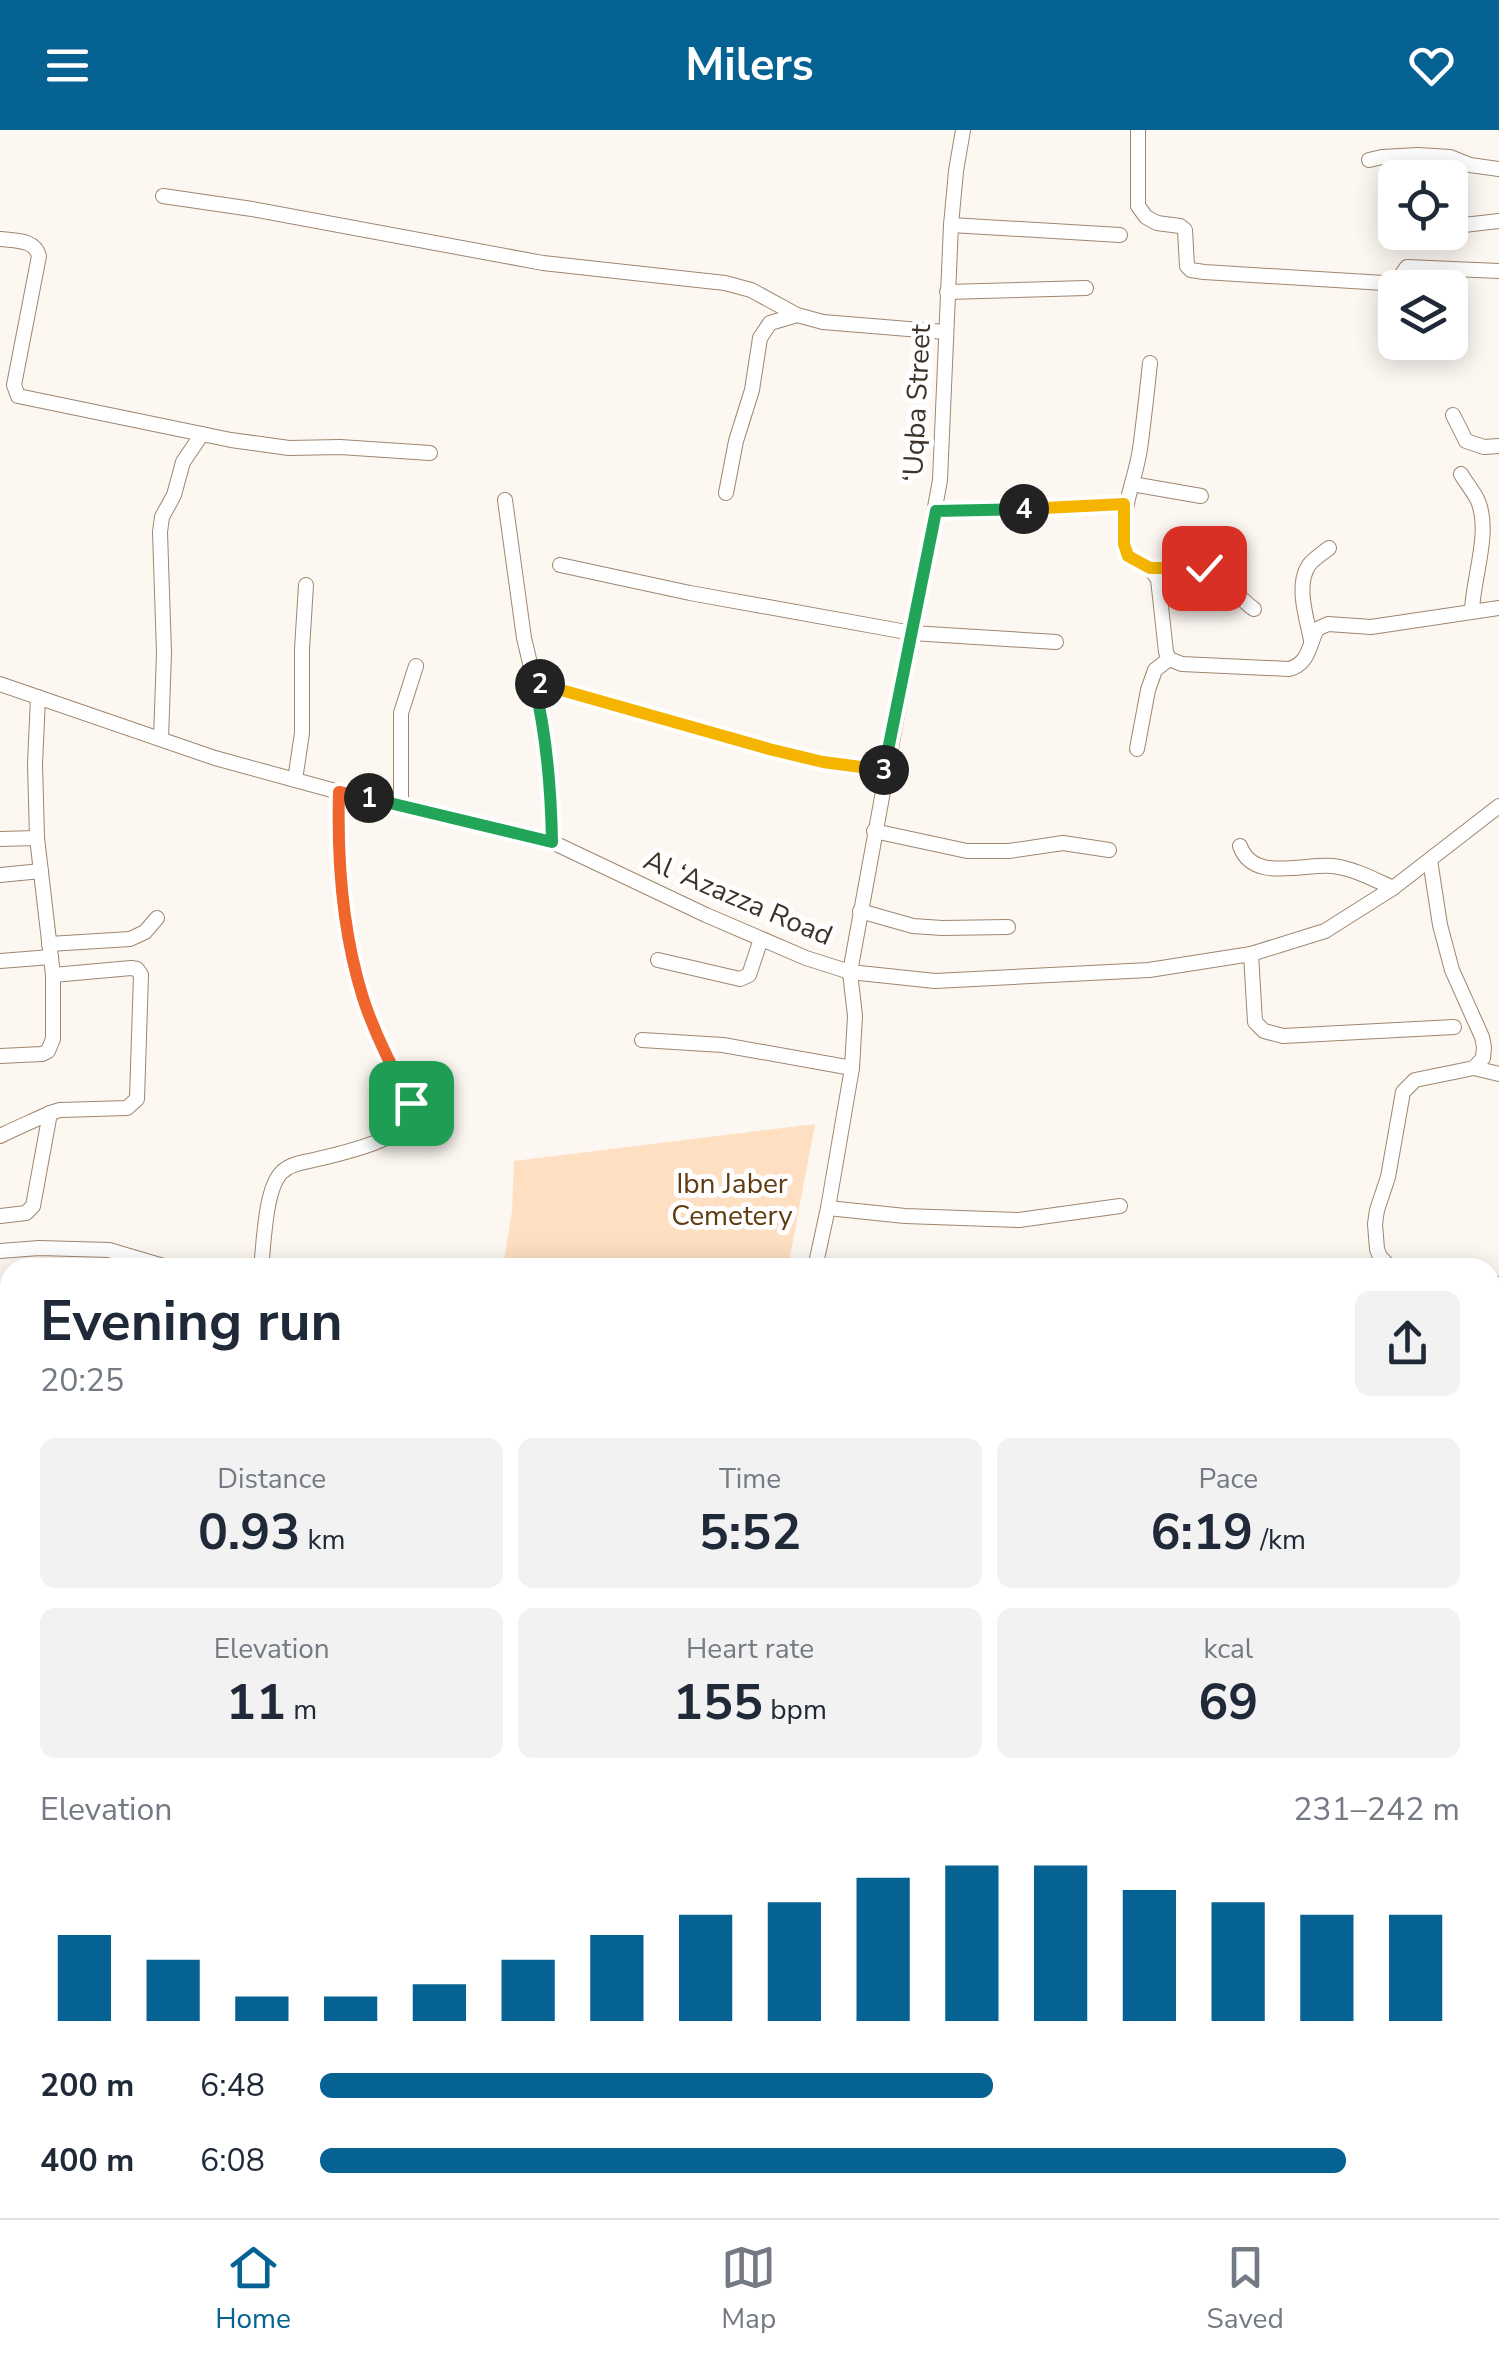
<!DOCTYPE html>
<html lang="en">
<head>
<meta charset="utf-8">
<style>
  body { margin:0; font-family:"Nunito Sans",sans-serif; background:#f2f2f3; color:#1f2937; height:100vh; display:flex; flex-direction:column; font-size:38px; white-space:nowrap }
  * { box-sizing:border-box; margin:0 }
  p { font-size:32px; color:#747a83 }
  .icon { flex:none; width:55px; height:55px; fill:none; stroke:currentColor; stroke-width:2; stroke-linecap:round; stroke-linejoin:round }
  .map { position:relative; flex:1; overflow:hidden }
  .sheet { position:absolute; left:0px; top:1128px; width:1500px; height:962px; display:flex; flex-direction:column; background:#fff; border-radius:30px 30px 0 0; box-shadow:0 5px 25px #0003 }
  .sheet>* { flex:none }
  .tools { position:absolute; left:1378px; top:30px; display:grid; gap:20px }
  .tools a { display:grid; place-items:center; width:90px; height:90px; border-radius:15px; background:#fff; box-shadow:0 5px 25px #0003; font-size:50px }
  .pin { position:absolute; display:grid; place-items:center; width:85px; height:85px; color:#fff; margin:-42px; border-radius:20px; box-shadow:0 5px 15px #0006 }
  .km { position:absolute; width:50px; height:50px; margin:-25px; border-radius:50%; background:#222; color:#fff; font-size:28px; line-height:50px; text-align:center }
  .round { display:grid; place-items:center; flex:none; width:105px; height:105px; border-radius:15px; background:#f2f2f3 }
  .headline { display:flex; align-items:center; justify-content:space-between; height:170px; padding:0 40px }
  h1 { font-size:55px; font-weight:700; line-height:75px }
  .stats { display:grid; grid-template-columns:repeat(3,1fr); gap:15px; height:170px; padding:10px 40px }
  .stats div { display:grid; align-content:center; border-radius:15px; background:#f2f2f3; text-align:center }
  .stats b { font-size:50px; font-weight:700 }
  .stats small { font-size:28px; font-weight:400 }
  .stats p { font-size:28px }
  .chart { height:280px; padding:20px 40px }
  .chart p { display:flex; justify-content:space-between }
  .chart svg { width:100%; height:180px; margin-top:10px; stroke:#066293; stroke-width:6 }
  ul { padding:0 40px; list-style:none; font-size:32px }
  li { display:grid; grid-template-columns:160px 120px 1fr; align-items:center; height:75px }
  li i { height:25px; border-radius:12px; background:#066293 }
  header { display:flex; justify-content:space-between; align-items:center; height:130px; padding:0 40px; background:#066293; color:#fff; font-size:45px; font-weight:700 }
  .dock { display:flex; justify-content:space-around; align-items:center; height:140px; border-top:2px solid #e0e1e3; background:#fff; font-size:28px; color:#747a83 }
  .dock a { display:grid; justify-items:center; gap:5px }
  .dock .on { color:#066293 }
  .map>svg:first-child { display:block }
</style>
</head>
<body>
<header><svg class="icon" aria-label="menu" viewBox="0 0 24 24"><path d="M4 6h16M4 12h16M4 18h16"/></svg>Milers<svg class="icon" aria-label="heart" viewBox="0 0 24 24"><path d="M12 20l-8-8c-3-5 5-10 8-4 3-6 11-1 8 4z"/></svg></header>
<div class="map">
<svg width="1499" height="2088" viewBox="0 0 1499 2088">
  <rect width="100%" height="100%" fill="#fdf7f2"/>
  <polygon fill="#fedfc2" points="815,994 788,1137 503,1137 512,1081 514,1031"/>
  <g fill="none" stroke-linecap="round" stroke-linejoin="round">
    <defs>
      <g id="minor">
        <polyline points="1138,0 1138,76 1146,87 1157,93 1180,96 1185,100 1187,136 1191,140 1204,142 1384,153 1397,151 1407,137 1499,141"/>
        <polyline points="1369,30 1382,27 1418,25 1450,27 1470,35 1499,39"/>
        <polyline points="163,66 252,79 543,133 725,153 751,160 797,185 823,192 945,202"/>
        <polyline points="951,95 1120,105"/>
        <polyline points="1464,95 1499,91"/>
        <path d="M0 109C14 111 35 109 39 126L14 255 18 266 231 310 289 318 340 317 430 323"/>
        <polyline points="947,162 1086,158"/>
        <path d="M1150 233C1147 261 1144 290 1140 319 1134 358 1116 385 1128 426L1150 439 1158 449 1166 522 1169 529 1182 534 1289 539C1309 534 1309 515 1317 499L1328 494 1371 497 1499 478"/>
        <polyline points="1453,285 1466,311 1484,317 1499,316"/>
        <path d="M1461 344C1466 353 1474 362 1478 371 1491 402 1473 448 1472 481"/>
        <polyline points="1132,354 1201,366"/>
        <polyline points="726,363 736,311 752,260 760,208 770,193 797,185"/>
        <polyline points="505,370 524,508 543,588 551,662 552,712"/>
        <polyline points="936,381 969,381 1124,374"/>
        <polyline points="560,435 690,463 912,503 1056,512"/>
        <path d="M1150 439C1175 438 1202 433 1223 450 1234 459 1242 471 1254 479"/>
        <path d="M1311 510C1307 489 1295 455 1309 435 1313 429 1323 423 1329 418"/>
        <polyline points="535,553 769,619 823,633 886,640"/>
        <polyline points="0,554 215,628 339,662 440,684 552,712 706,785 806,828 850,842 935,851 1149,840 1251,824 1325,801 1393,758 1499,676"/>
        <polyline points="161,609 164,523 160,402 162,387 174,365 183,332 202,304"/>
        <polyline points="1137,619 1148,560 1155,540 1169,529"/>
        <polyline points="295,650 302,603 302,519 306,455"/>
        <polyline points="401,675 401,583 416,536"/>
        <polyline points="874,701 967,721 1009,721 1063,713 1109,720"/>
        <polyline points="0,709 37,708"/>
        <path d="M1240 716C1253 753 1304 733 1333 736 1355 739 1373 749 1393 758"/>
        <polyline points="0,745 41,741"/>
        <polyline points="860,781 913,796 942,798 1008,797"/>
        <polyline points="49,814 130,809 145,802 157,788"/>
        <polyline points="1251,824 1255,892 1264,901 1283,906 1454,897"/>
        <polyline points="658,830 740,849 749,845 761,809"/>
        <polyline points="0,831 51,827"/>
        <polyline points="642,910 723,915 852,938"/>
        <polyline points="0,926 42,924 48,921 53,909 53,845 37,708 35,634 38,567"/>
        <polyline points="1474,938 1499,944"/>
        <path d="M0 1006C16 998 33 991 50 983"/>
        <polyline points="828,1078 905,1086 1019,1090 1120,1076"/>
        <polyline points="0,1086 26,1083 33,1076 50,983 60,980 127,978 137,969 141,845 137,839 131,838 53,845"/>
        <polyline points="0,1121 39,1118 109,1120 170,1138"/>
        <path d="M261 1138C264 1113 265 1058 282 1042 291 1033 306 1032 318 1029 339 1024 406 1009 412 986 416 969 389 932 382 916 377 905 373 892 368 881 342 811 336 735 339 662"/>
        <polyline points="815,1138 828,1078 852,938 855,886 850,842 940,350 951,95 956,41 963,0"/>
        <polyline points="1391,1138 1380,1127 1377,1119 1375,1094 1377,1080 1388,1047 1403,962 1415,950 1474,938 1483,928 1484,917 1482,907 1452,840 1440,795 1430,730"/>
        <polyline points="1490,1153 1499,1154"/>
        <polyline points="0,1535 10,1535"/>
        <polyline points="0,1639 9,1652 10,1658"/>
        <polyline points="0,1689 10,1665"/>
        <polyline points="0,1766 10,1767"/>
        <polyline points="1490,1920 1499,1921"/>
        <polyline points="0,2021 10,2019"/>
        <polyline points="568,2080 568,2088"/>
        <polyline points="1097,2088 1097,2080"/>
      </g>
    </defs>
    <use href="#minor" stroke="#9f866e" stroke-width="16"/>
    <use href="#minor" stroke="#fff" stroke-width="14"/>
  </g>
  <g fill="none" stroke-linecap="round" stroke-linejoin="round">
    <defs>
      <path id="split-1" d="M369 668 339 662C337 732 342 801 363 868 375 905 393 939 411 973"/>
      <path id="split-2" d="M369 668 552 712C551 658 547 606 534 553L540 554"/>
      <polyline id="split-3" points="540,554 769,619 823,632 884,640"/>
      <polyline id="split-4" points="884,640 936,381 1024,379"/>
      <polyline id="split-5" points="1024,379 1124,374 1124,414 1128,426 1150,438 1204,438"/>
    </defs>
    <use href="#split-1" stroke="#fff" stroke-width="20"/>
    <use href="#split-2" stroke="#fff" stroke-width="20"/>
    <use href="#split-3" stroke="#fff" stroke-width="20"/>
    <use href="#split-4" stroke="#fff" stroke-width="20"/>
    <use href="#split-5" stroke="#fff" stroke-width="20"/>
    <use href="#split-1" stroke="#f0652b" stroke-width="12"/>
    <use href="#split-2" stroke="#22a559" stroke-width="12"/>
    <use href="#split-3" stroke="#f5b400" stroke-width="12"/>
    <use href="#split-4" stroke="#22a559" stroke-width="12"/>
    <use href="#split-5" stroke="#f5b400" stroke-width="12"/>
  </g>
  <g text-anchor="middle" dominant-baseline="central" stroke-width="10" stroke-linejoin="round" paint-order="stroke">
    <g font-size="28" fill="#3e3329" stroke="#fff">
      <text transform="translate(917 273) rotate(-87)">‘Uqba Street</text>
      <text transform="translate(738 768) rotate(23)">Al ‘Azazza Road</text>
    </g>
    <g font-size="28" fill="#613c12" stroke="#fff">
      <text x="732" y="1054">Ibn Jaber<tspan x="732" dy="32">Cemetery</tspan></text>
    </g>
  </g>
</svg>
<div class="tools">
<a><svg class="icon" aria-label="locate" viewBox="0 0 24 24"><circle cx="12" cy="12" r="6"/><path d="M12 2v4M12 18v4M2 12h4M18 12h4"/></svg></a>
<a><svg class="icon" aria-label="layers" viewBox="0 0 24 24"><path d="M12 4l9 5-9 5-9-5zM3 14l9 5 9-5"/></svg></a>
</div>
<div class="pin" style="left:411px;top:973px;background:#1e9e55"><svg class="icon" aria-label="arrive" viewBox="0 0 24 24"><path d="M6 21V4h12l-3 4 3 4H6"/></svg></div>
<div class="pin" style="left:1204px;top:438px;background:#d93025"><svg class="icon" aria-label="check" viewBox="0 0 24 24"><path d="M5 12l5 5 9-10"/></svg></div>
<b class="km" style="left:369px;top:668px">1</b>
<b class="km" style="left:540px;top:554px">2</b>
<b class="km" style="left:884px;top:640px">3</b>
<b class="km" style="left:1024px;top:379px">4</b>
<section class="sheet">
<div class="headline"><div><h1>Evening run</h1><p>20:25</p></div><a class="round"><svg class="icon" aria-label="share" viewBox="0 0 24 24"><path d="M12 15V3M7 8l5-5 5 5M5 13v7h14v-7"/></svg></a></div>
<div class="stats">
<div><p>Distance</p><b>0.93<small> km</small></b></div>
<div><p>Time</p><b>5:52</b></div>
<div><p>Pace</p><b>6:19<small> /km</small></b></div>
</div>
<div class="stats">
<div><p>Elevation</p><b>11<small> m</small></b></div>
<div><p>Heart rate</p><b>155<small> bpm</small></b></div>
<div><p>kcal</p><b>69</b></div>
</div>
<div class="chart"><p><span>Elevation</span>231–242 m</p>
<svg viewBox="0 0 160 44" preserveAspectRatio="none"><path d="M5 44V23M15 44V29M25 44V38M35 44V38M45 44V35M55 44V29M65 44V23M75 44V18M85 44V15M95 44V9M105 44V6M115 44V6M125 44V12M135 44V15M145 44V18M155 44V18"/></svg>
</div>
<ul>
<li><b>200 m</b>6:48<i style="width:59%"></i></li>
<li><b>400 m</b>6:08<i style="width:90%"></i></li>
</ul>
</section>
</div>
<nav class="dock">
<a class="on"><svg class="icon" aria-label="home" viewBox="0 0 24 24"><path d="M3 11l9-7 9 7M6 9v11h12V9"/></svg>Home</a>
<a><svg class="icon" aria-label="map" viewBox="0 0 24 24"><path d="M3 6l6-2 6 2 6-2v14l-6 2-6-2-6 2zM9 4v14M15 6v14"/></svg>Map</a>
<a><svg class="icon" aria-label="saved" viewBox="0 0 24 24"><path d="M7 4h10v16l-5-4-5 4z"/></svg>Saved</a>
</nav>
</body>
</html>
